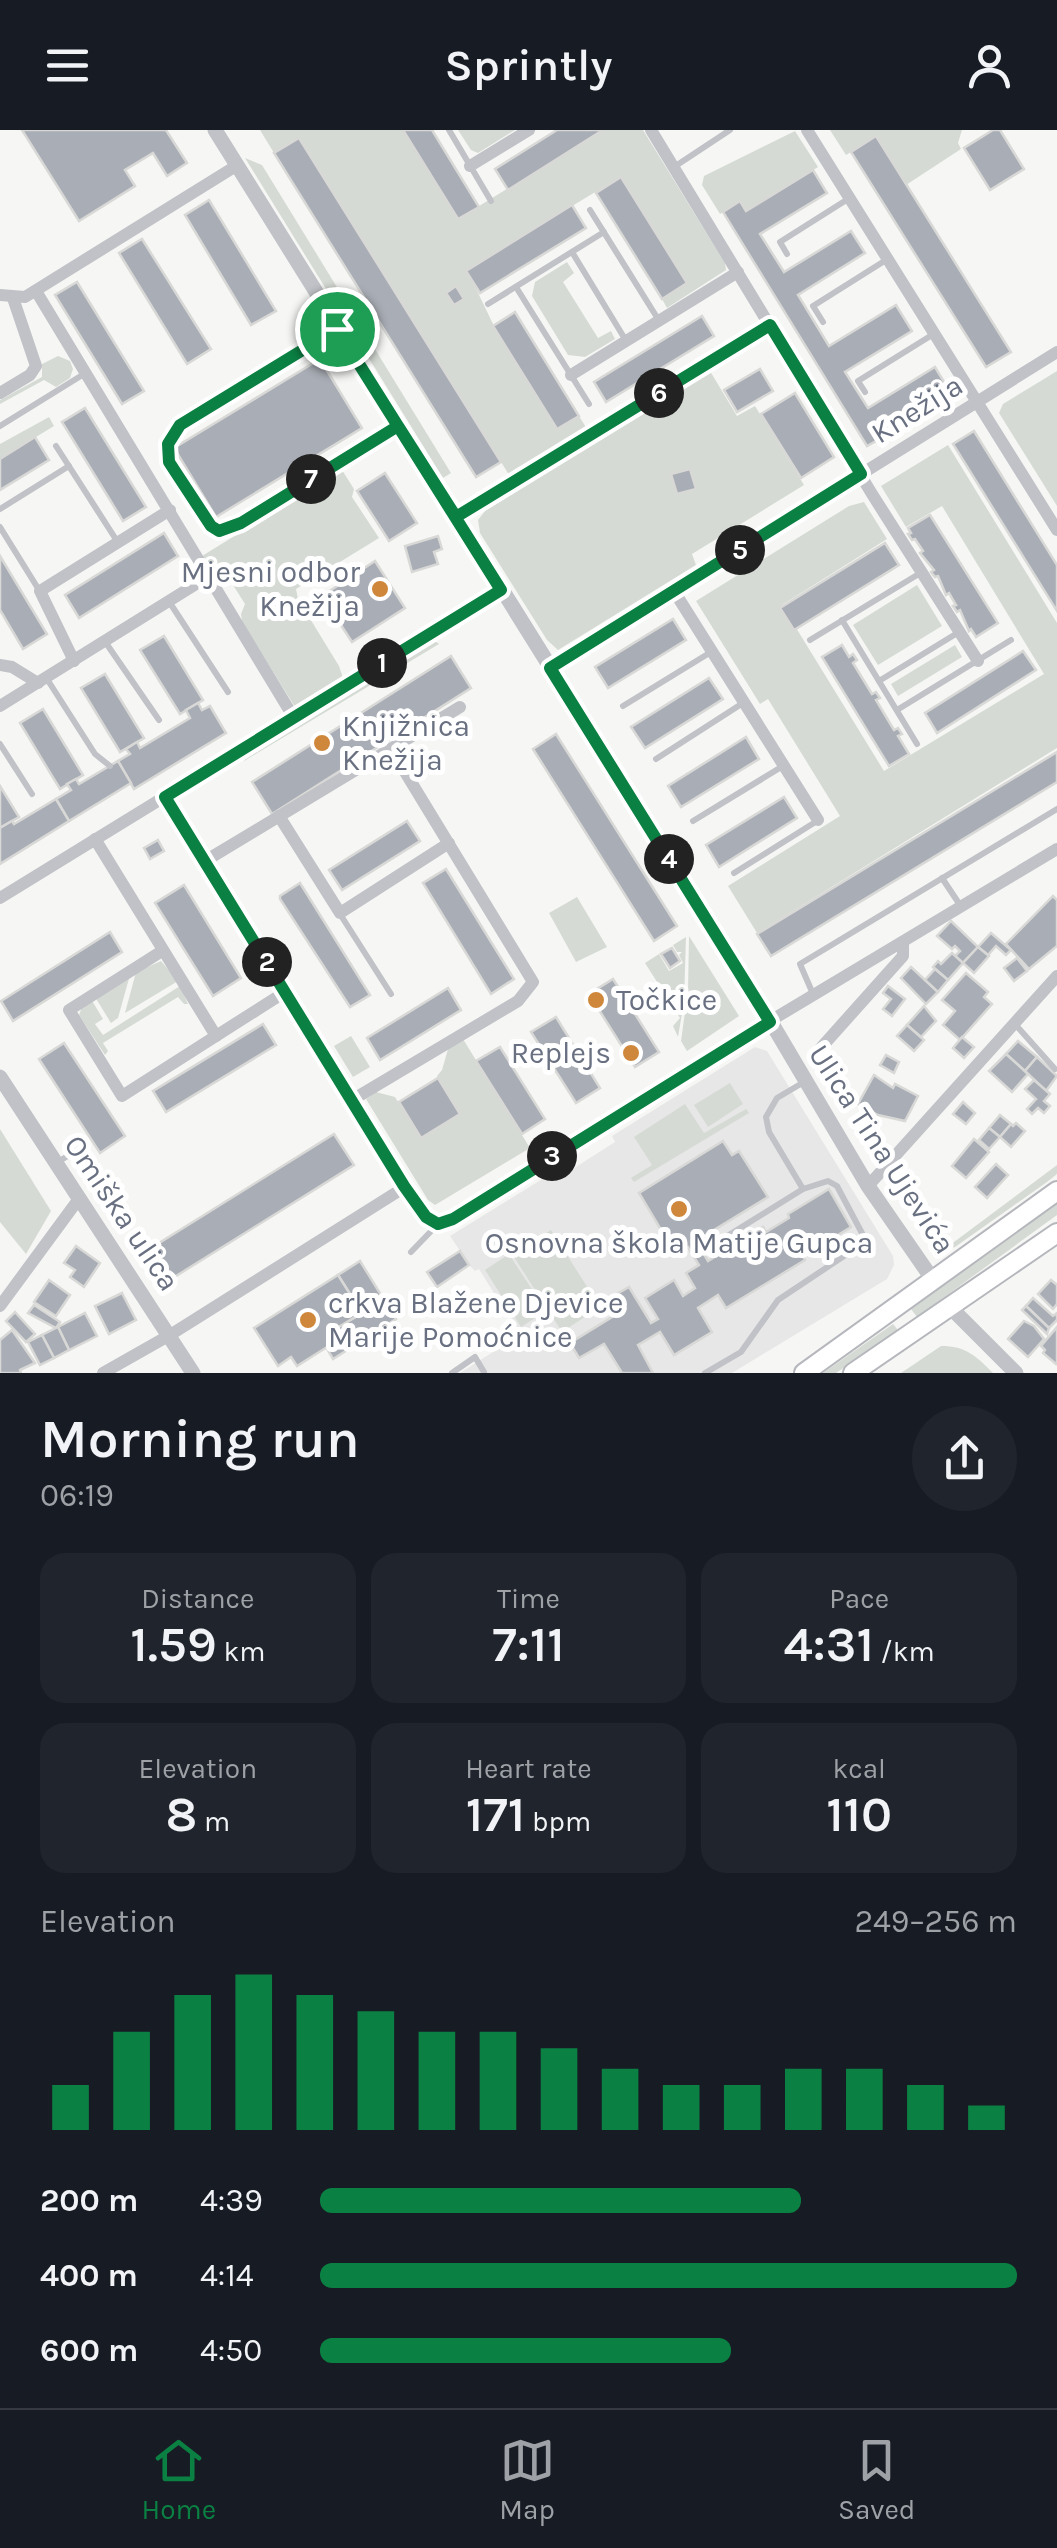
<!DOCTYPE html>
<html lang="en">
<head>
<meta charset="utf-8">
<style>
  body { margin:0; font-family:Karla,sans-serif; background:#20242c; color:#f1f3f6; height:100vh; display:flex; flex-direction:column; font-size:38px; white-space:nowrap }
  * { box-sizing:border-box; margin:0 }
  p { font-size:32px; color:#9ea1a6 }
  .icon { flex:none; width:55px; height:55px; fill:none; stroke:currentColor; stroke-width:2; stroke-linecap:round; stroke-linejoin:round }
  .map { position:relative; height:1243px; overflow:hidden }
  .drawer { display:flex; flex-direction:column; background:#171b24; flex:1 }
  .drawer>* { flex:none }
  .pin { position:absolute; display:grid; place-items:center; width:85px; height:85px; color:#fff; margin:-42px; border:5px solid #fff; border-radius:50%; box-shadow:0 2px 10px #0007 }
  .km { position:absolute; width:50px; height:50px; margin:-25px; border-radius:50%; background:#222; color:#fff; font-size:28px; line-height:50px; text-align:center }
  .round { display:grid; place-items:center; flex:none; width:105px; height:105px; border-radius:52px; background:#20242c }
  .head { display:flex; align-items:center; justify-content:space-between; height:170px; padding:0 40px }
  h1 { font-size:55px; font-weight:600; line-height:75px }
  .metrics { display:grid; grid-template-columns:repeat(3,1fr); gap:15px; height:170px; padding:10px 40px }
  .metrics div { display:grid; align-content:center; border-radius:25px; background:#20242c; text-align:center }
  .metrics b { font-size:50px; font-weight:600 }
  .metrics small { font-size:28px; font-weight:400 }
  .metrics p { font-size:28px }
  .chart { height:280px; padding:20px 40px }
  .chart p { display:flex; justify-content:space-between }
  .chart svg { width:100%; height:180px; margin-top:10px; stroke:#0b8043; stroke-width:6 }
  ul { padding:0 40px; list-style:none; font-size:32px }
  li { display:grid; grid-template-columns:160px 120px 1fr; align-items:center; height:75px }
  li i { height:25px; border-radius:12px; background:#0b8043 }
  header { display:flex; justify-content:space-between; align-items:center; height:130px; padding:0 40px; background:#171b24; font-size:45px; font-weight:600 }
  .dock { display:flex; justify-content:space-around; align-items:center; height:140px; border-top:2px solid #363941; background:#171b24; font-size:28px; color:#9ea1a6 }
  .dock a { display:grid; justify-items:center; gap:5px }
  .dock .current { color:#0b8043 }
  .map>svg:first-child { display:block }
</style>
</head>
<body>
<header><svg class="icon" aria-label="menu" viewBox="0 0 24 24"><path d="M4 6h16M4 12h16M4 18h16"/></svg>Sprintly<svg class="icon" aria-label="person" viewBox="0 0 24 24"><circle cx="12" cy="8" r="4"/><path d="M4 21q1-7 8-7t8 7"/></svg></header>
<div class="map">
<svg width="1057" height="1243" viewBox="0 0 1057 1243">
  <rect width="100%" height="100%" fill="#f6f7f4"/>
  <polygon fill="#e7e7e7" points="755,917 767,921 893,1126 894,1135 887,1149 732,1243 460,1243 520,1205 479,1139 475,1141 470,1136 450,1106 552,1043 557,1049 615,1012 612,1006"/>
  <g fill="#d5dbd4">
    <polygon points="260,0 403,0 458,89 603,0 643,0 725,133 726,140 667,178 662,169 687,153 620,47 467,140 494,196 556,299 579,286 587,299 511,348 300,8 274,23"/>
    <polygon points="458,0 515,0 478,23 471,20"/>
    <polygon points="830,0 962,0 958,13 961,19 906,55 876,7 846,25"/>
    <polygon points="795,1 818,37 746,81 740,72 720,84 702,55 704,46"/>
    <polygon points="245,28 262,35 451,343 443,348"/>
    <polygon points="567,132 574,143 563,152 598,208 611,201 615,209 585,227 568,225 532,166 535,152"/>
    <polygon points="58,226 70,231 73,239 70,248 56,257 44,250 0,274 0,270 42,247 42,234"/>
    <polygon points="710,241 737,286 755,276 804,355 692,424 696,435 558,520 547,510 480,403 478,390 485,381"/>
    <polygon points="1057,241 1057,376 999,283 1003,274"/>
    <polygon points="49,287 54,296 0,329 0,314"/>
    <polygon points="948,315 1057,493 1057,618 757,803 728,756 840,686 768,569 760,574 696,471 849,376 864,372 887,409 782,475 884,641 1044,544 942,376 906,397 881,356"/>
    <polygon points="342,340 354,359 352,367 379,408 296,459 298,469 339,536 343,548 295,577 242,492 241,484 245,474 221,436 209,434 202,426"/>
    <polygon points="917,455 942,496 878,535 853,495"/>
    <polygon points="435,511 439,514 244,631 245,627"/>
    <polygon points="955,515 962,527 898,566 891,554"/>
    <polygon points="577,767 607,817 576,832 549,783"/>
    <polygon points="689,806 739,886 687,921 681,911 688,860"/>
    <polygon points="686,807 684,872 678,907 673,896 680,888 645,833 659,824 669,841 683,833 679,825 682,822 677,822 673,815"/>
    <polygon points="161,831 178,851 125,883 136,842"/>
    <polygon points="130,845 118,888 111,893 95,867"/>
    <polygon points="180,856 188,874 184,874 178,867 103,913 108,921 105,925 79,885 82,877 91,869 103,889 95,894 103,905"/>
    <polygon points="351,906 370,937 353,947 334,916"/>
    <polygon points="463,909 530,1018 435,1075 428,1070 366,969 376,962 395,967 421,1008 459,985 437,946 442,940 448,919"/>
    <polygon points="730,953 743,974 708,997 694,975"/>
    <polygon points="685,974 704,1003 746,979 749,983 634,1052 631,1048 652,1035 634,1007"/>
    <polygon points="0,999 51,1081 26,1124 0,1092"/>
    <polygon points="1057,1035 1057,1044 1047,1052 955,1117 942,1121"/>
    <polygon points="1057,1074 1057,1085 917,1187 911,1179"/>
    <polygon points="551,1100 600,1177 562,1202 512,1124"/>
    <polygon points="509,1124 546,1181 521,1197 485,1140"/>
    <polygon points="893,1194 898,1200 836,1243 823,1243"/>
    <path d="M941 1216C966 1216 976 1226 993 1243H901Z"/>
  </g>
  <g fill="#a9adb5" stroke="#d8d8d6" stroke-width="2.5">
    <polygon points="22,0 166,0 187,33 167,46 153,23 125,40 135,56 79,91"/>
    <polygon points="403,0 432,0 479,77 458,89"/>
    <polygon points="557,0 603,0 508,60 495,39"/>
    <polygon points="993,0 1000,0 1024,39 990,60 964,18"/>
    <polygon points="876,6 1011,222 986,237 851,22"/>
    <polygon points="299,8 501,332 476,347 274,23"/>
    <polygon points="813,40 827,63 760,104 784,142 851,101 865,123 798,165 829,216 896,175 912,201 845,242 868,278 935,237 949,260 882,301 885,306 867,316 723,82 740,71 746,81"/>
    <polygon points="621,47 687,153 662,169 596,63"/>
    <polygon points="209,70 276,181 251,195 185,85"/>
    <polygon points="572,75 586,98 480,163 466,141"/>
    <polygon points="142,109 211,219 187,234 119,123"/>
    <polygon points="77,152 144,261 122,274 55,165"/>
    <polygon points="456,156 464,169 454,175 446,163"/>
    <polygon points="515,182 579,286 557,299 493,196"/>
    <polygon points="702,186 714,206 606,272 594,252"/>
    <polygon points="320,229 362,298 216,387 174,318"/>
    <polygon points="760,239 773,261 737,282 724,260"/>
    <polygon points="795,263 834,327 801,348 761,284"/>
    <polygon points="85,278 146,377 123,391 62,292"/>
    <polygon points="974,301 1057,435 1057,481 953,314"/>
    <polygon points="35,307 49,330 0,360 0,329"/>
    <polygon points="690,339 696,359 677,364 671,344"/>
    <polygon points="385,343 417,393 389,411 357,361"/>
    <polygon points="930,385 998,493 976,507 971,499 969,501 960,480 957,482 953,476 956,475 949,463 946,465 938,446 935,447 931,442 934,440 920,423 923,421 915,409 912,410 908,404 911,403 908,398"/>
    <polygon points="164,403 178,426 79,488 65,465"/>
    <polygon points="438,406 442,419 434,422 438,434 412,442 405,416"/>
    <polygon points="885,413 899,435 794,500 780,478"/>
    <polygon points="0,426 47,504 23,519 0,480"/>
    <polygon points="375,431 405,478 352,512 322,466"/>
    <polygon points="673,489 686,510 608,558 595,537"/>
    <polygon points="164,506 203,570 180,584 140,520"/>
    <polygon points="842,515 849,527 853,524 857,530 853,533 872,564 876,562 880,568 876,570 894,600 898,598 902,604 898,606 909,624 889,636 822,527"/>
    <polygon points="1023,521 1036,540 937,603 925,583"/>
    <polygon points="451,526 471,558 272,684 252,652"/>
    <polygon points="105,544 144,608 120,622 81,558"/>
    <polygon points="709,548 723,569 645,618 631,597"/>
    <polygon points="198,573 202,580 210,576 226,603 134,659 118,631 130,624 126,619 137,612 140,618 190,588 186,580"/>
    <polygon points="43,579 83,645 60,659 20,593"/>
    <polygon points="556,604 677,796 654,811 533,619"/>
    <polygon points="746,607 759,629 681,677 668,656"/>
    <polygon points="1057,622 1057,652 771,826 757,804"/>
    <polygon points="118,631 131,653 69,691 56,669 71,660 67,654 76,649 79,654"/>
    <polygon points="0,656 19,687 0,698"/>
    <polygon points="784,667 797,688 719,737 706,715"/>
    <polygon points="56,669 69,691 0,734 0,698 12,691 14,694"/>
    <polygon points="407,691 420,711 342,760 329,740"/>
    <polygon points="158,710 164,721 150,729 144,718"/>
    <polygon points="446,739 514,849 491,864 423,753"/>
    <polygon points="300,753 370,865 350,877 280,769 280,766"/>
    <polygon points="184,755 241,848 213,866 155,773"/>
    <polygon points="1053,766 1057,770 1057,816 1029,839 1006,814"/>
    <polygon points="951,791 978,817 963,833 955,826 960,821 955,816 952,819 937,806"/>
    <polygon points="110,802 122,822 13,891 1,871"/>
    <polygon points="991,803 1011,820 1006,825 996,816 988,825 978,817"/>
    <polygon points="978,817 989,826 974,843 963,833"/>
    <polygon points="672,818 680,831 670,838 661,824"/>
    <polygon points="952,823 963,833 948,850 933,837 938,831 941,834"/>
    <polygon points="1017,828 1027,841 1014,851 1004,838"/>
    <polygon points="911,837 938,862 926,874 901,848"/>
    <polygon points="935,839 948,850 938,862 925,850"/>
    <polygon points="966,843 988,862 984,867 992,874 960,910 943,895 955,881 942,870"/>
    <polygon points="613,849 659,922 635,937 589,864"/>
    <polygon points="888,856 905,869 892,886 883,879 891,869 883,863"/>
    <polygon points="448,858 461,880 380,930 367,908"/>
    <polygon points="924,876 936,891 921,907 907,895"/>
    <polygon points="556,887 600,958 576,973 531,902"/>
    <polygon points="263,894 276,915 166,982 153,961"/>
    <polygon points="907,895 924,910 914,921 897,906"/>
    <polygon points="962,907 974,917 964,928 953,918"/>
    <polygon points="1018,911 1037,927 1025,941 1006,924"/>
    <polygon points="64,913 125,1006 100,1023 39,929"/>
    <polygon points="500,917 545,989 522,1004 476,931"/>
    <polygon points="1006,924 1028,944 1012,962 989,941"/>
    <polygon points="886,925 899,932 894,943 880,935"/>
    <polygon points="1037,927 1057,946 1046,961 1025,941"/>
    <polygon points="874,945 893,958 895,954 918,966 905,991 878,985 858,974"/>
    <polygon points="438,948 460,984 421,1008 399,972"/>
    <polygon points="1034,950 1050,964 1044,971 1050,976 1044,983 1038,978 1032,984 1027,979 1036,969 1025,959"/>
    <polygon points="963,972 975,983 966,994 953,984"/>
    <polygon points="1000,985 1011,994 1000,1007 989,998"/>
    <polygon points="1016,993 1025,1001 1011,1017 1000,1007 1011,994 1013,996"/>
    <polygon points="989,998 1000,1007 989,1019 979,1010"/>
    <polygon points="334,1004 354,1035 160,1156 140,1125"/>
    <polygon points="974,1009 989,1022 966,1048 952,1036"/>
    <polygon points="723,1011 732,1025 739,1021 768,1067 696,1111 708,1131 763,1097 766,1102 789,1088 788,1084 829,1059 851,1097 810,1122 807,1118 801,1122 805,1130 726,1178 718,1165 698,1178 712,1202 674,1225 660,1202 638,1215 653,1243 622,1243 604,1214 579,1228 570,1213 612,1187 603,1172 629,1157 651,1193 658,1189 645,1168 674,1150 683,1166 695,1158 686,1143 699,1135 688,1117 676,1125 639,1063"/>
    <polygon points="996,1034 1008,1045 987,1068 975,1057"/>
    <polygon points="76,1116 100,1133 84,1157 70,1147 75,1140 64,1133"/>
    <polygon points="460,1121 469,1135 437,1157 427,1142"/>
    <polygon points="360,1131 396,1189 333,1229 326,1217 343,1207 337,1198 362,1183 338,1145"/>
    <polygon points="338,1145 362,1183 337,1198 343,1207 297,1236 291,1227 278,1236 254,1198"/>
    <polygon points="49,1150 70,1165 56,1186 34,1172"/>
    <polygon points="1051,1150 1057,1155 1057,1174 1053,1179 1038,1164"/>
    <polygon points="122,1163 136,1190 109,1204 95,1176"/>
    <polygon points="1033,1168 1053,1186 1057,1183 1057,1190 1049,1198 1026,1176"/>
    <polygon points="34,1175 60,1192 56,1198 28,1183"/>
    <polygon points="1026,1176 1049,1198 1047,1204 1022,1180"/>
    <polygon points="15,1182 35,1204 26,1212 6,1191"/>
    <polygon points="85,1183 97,1206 69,1220 58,1197"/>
    <polygon points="1024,1191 1034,1196 1044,1209 1028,1227 1008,1209"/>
    <polygon points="58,1197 69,1220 54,1228 42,1205"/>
    <polygon points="1057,1197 1057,1232 1056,1234 1043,1223 1045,1220 1041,1216"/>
    <polygon points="12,1200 35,1233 20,1240 21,1243 0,1243 0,1210"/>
    <polygon points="42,1205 54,1228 40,1235 28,1212"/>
  </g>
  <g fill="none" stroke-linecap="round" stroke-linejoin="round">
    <defs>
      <g id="secondary">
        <polyline points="804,1243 1057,1061"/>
        <polyline points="853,1243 1057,1103"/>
      </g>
    </defs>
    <use href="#secondary" stroke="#b5b7bd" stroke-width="22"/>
    <g stroke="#c0c2c7" stroke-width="6">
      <polyline points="449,0 491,71"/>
      <polyline points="674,37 730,0"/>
      <polyline points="590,80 658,189"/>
      <polyline points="572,122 625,209"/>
      <polyline points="787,124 780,112 848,69"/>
      <polyline points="516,157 589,274"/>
      <polyline points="488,174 604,102"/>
      <polyline points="823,192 813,176 886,130"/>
      <path d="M335 198 180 295C172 305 167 310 168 323 169 337 202 389 213 397 220 402 221 400 228 400L398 297"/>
      <polyline points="865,262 858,251 932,205"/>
      <polyline points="0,296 84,244"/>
      <polyline points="56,316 117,411"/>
      <polyline points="0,379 69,336"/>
      <polyline points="0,397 39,460"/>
      <polyline points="170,473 228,562"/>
      <polyline points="842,490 917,614"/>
      <polyline points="810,510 922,442"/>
      <polyline points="106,513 159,590"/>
      <polyline points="47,549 95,624 110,636"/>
      <polyline points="879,551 959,502"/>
      <polyline points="623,576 711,522"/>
      <polyline points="897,580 1011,510"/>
      <polyline points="0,614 32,664"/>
      <polyline points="656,629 743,573"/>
      <polyline points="693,691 783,636"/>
      <polyline points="734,743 817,691"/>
      <polyline points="942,748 960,775"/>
      <polyline points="340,784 391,864"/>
      <polyline points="813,864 800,834 1057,679"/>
      <polyline points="1014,893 1055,939"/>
      <polyline points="56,1033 76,1021"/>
      <polyline points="803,1059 769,1002 766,987 777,968 804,952"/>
      <polyline points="411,1122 437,1095"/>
      <polyline points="452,1243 475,1227 484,1242"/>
      <polyline points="705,1243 741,1222 778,1170 850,1122 864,1107 837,1056 828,1051 803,1059 724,1108"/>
    </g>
    <g stroke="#c0c2c7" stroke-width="12">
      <polyline points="651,0 872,364 978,531"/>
      <polyline points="807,0 1057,400"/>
      <polyline points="470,36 529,0"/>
      <polyline points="36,161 294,588"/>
      <polyline points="0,165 25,167 236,36"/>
      <polyline points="571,245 738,142"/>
      <polyline points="0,263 30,245 36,236 13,168"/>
      <polyline points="456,387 770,195"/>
      <polyline points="674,461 818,690"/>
      <polyline points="74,531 40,461 170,380"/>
      <polyline points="0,535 12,537 38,553"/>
      <polyline points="550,538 1057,222"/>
      <polyline points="0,576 209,446"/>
      <polyline points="165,667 405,1057 426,1087 438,1094 448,1092 780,885 1057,719"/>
      <polyline points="279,686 340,783 449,713"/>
      <polyline points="95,709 216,906"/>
      <polyline points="205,731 460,577"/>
      <polyline points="0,768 501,460"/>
      <polyline points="162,821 69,880 122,966 285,862"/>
      <polyline points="819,920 903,826 903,813"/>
      <polyline points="352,970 518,871 533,852 391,619"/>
      <polyline points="868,1056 1057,846"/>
      <polyline points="0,1176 78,1070"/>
      <polyline points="103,1243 170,1205 405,1057"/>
    </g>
    <g stroke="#c0c2c7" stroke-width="15">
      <polyline points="215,0 752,860 868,1056 933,1150"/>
      <polyline points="0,947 193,1243"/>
      <polyline points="949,1176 1016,1243"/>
    </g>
    <use href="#secondary" stroke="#fff" stroke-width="18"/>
  </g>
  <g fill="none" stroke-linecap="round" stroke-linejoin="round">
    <defs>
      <polyline id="route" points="337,199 501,460 165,667 404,1056 426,1087 438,1094 453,1089 770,892 550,538 861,344 770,195 456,387 398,296 241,393 219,401 211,396 169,332 168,314 180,295 337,199"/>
    </defs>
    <use href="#route" stroke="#fff" stroke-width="20"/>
    <use href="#route" stroke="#0b8043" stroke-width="12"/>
  </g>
  <g fill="#cf873c" stroke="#fff" stroke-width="4">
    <circle cx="380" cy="459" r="10"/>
    <circle cx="322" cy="613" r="10"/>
    <circle cx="596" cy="870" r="10"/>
    <circle cx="631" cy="923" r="10"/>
    <circle cx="679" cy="1079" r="10"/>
    <circle cx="308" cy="1190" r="10"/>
  </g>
  <g text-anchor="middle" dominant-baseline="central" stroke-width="10" stroke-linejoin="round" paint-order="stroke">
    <g font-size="30" fill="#697081" stroke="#fff">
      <text transform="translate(917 279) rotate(-32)">Knežija</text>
      <text transform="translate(882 1019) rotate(57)">Ulica Tina Ujevića</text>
      <text transform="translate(122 1083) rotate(56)">Omiška ulica</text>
    </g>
    <g font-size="30" fill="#697081" stroke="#fff" text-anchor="start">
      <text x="360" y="442" text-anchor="end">Mjesni odbor<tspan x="360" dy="34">Knežija</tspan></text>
      <text x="342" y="596">Knjižnica<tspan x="342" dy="34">Knežija</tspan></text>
      <text x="616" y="870">Točkice</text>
      <text x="611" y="923" text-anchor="end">Replejs</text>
      <text x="679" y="1113" text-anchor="middle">Osnovna škola Matije Gupca</text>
      <text x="328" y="1173">crkva Blažene Djevice<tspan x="328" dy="34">Marije Pomoćnice</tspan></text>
    </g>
  </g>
</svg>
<div class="pin" style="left:337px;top:199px;background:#1e9e55"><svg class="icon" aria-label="arrive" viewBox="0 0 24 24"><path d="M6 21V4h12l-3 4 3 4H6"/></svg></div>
<b class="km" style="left:382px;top:533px">1</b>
<b class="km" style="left:267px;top:832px">2</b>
<b class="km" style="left:552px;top:1026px">3</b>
<b class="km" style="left:669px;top:729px">4</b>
<b class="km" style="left:740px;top:420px">5</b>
<b class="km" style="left:659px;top:263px">6</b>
<b class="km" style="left:311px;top:349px">7</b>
</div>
<section class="drawer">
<div class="head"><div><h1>Morning run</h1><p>06:19</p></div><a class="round"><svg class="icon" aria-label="share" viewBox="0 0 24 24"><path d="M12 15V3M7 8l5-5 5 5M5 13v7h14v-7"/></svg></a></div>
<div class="metrics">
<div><p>Distance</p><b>1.59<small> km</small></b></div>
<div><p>Time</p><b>7:11</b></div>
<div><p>Pace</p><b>4:31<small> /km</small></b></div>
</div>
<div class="metrics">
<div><p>Elevation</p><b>8<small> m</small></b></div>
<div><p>Heart rate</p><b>171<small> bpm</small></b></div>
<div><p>kcal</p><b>110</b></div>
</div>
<div class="chart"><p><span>Elevation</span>249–256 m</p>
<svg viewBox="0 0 160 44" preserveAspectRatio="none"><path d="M5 44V33M15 44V20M25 44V11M35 44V6M45 44V11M55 44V15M65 44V20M75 44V20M85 44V24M95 44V29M105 44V33M115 44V33M125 44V29M135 44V29M145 44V33M155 44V38"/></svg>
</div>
<ul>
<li><b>200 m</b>4:39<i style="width:69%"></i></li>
<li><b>400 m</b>4:14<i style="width:100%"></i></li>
<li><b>600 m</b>4:50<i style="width:59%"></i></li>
</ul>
</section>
<nav class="dock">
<a class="current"><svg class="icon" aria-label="home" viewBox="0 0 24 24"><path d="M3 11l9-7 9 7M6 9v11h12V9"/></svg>Home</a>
<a><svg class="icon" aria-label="map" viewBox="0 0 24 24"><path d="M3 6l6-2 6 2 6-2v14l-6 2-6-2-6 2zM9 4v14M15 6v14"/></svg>Map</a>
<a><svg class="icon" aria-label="saved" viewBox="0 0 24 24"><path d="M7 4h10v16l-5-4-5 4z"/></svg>Saved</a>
</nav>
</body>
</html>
